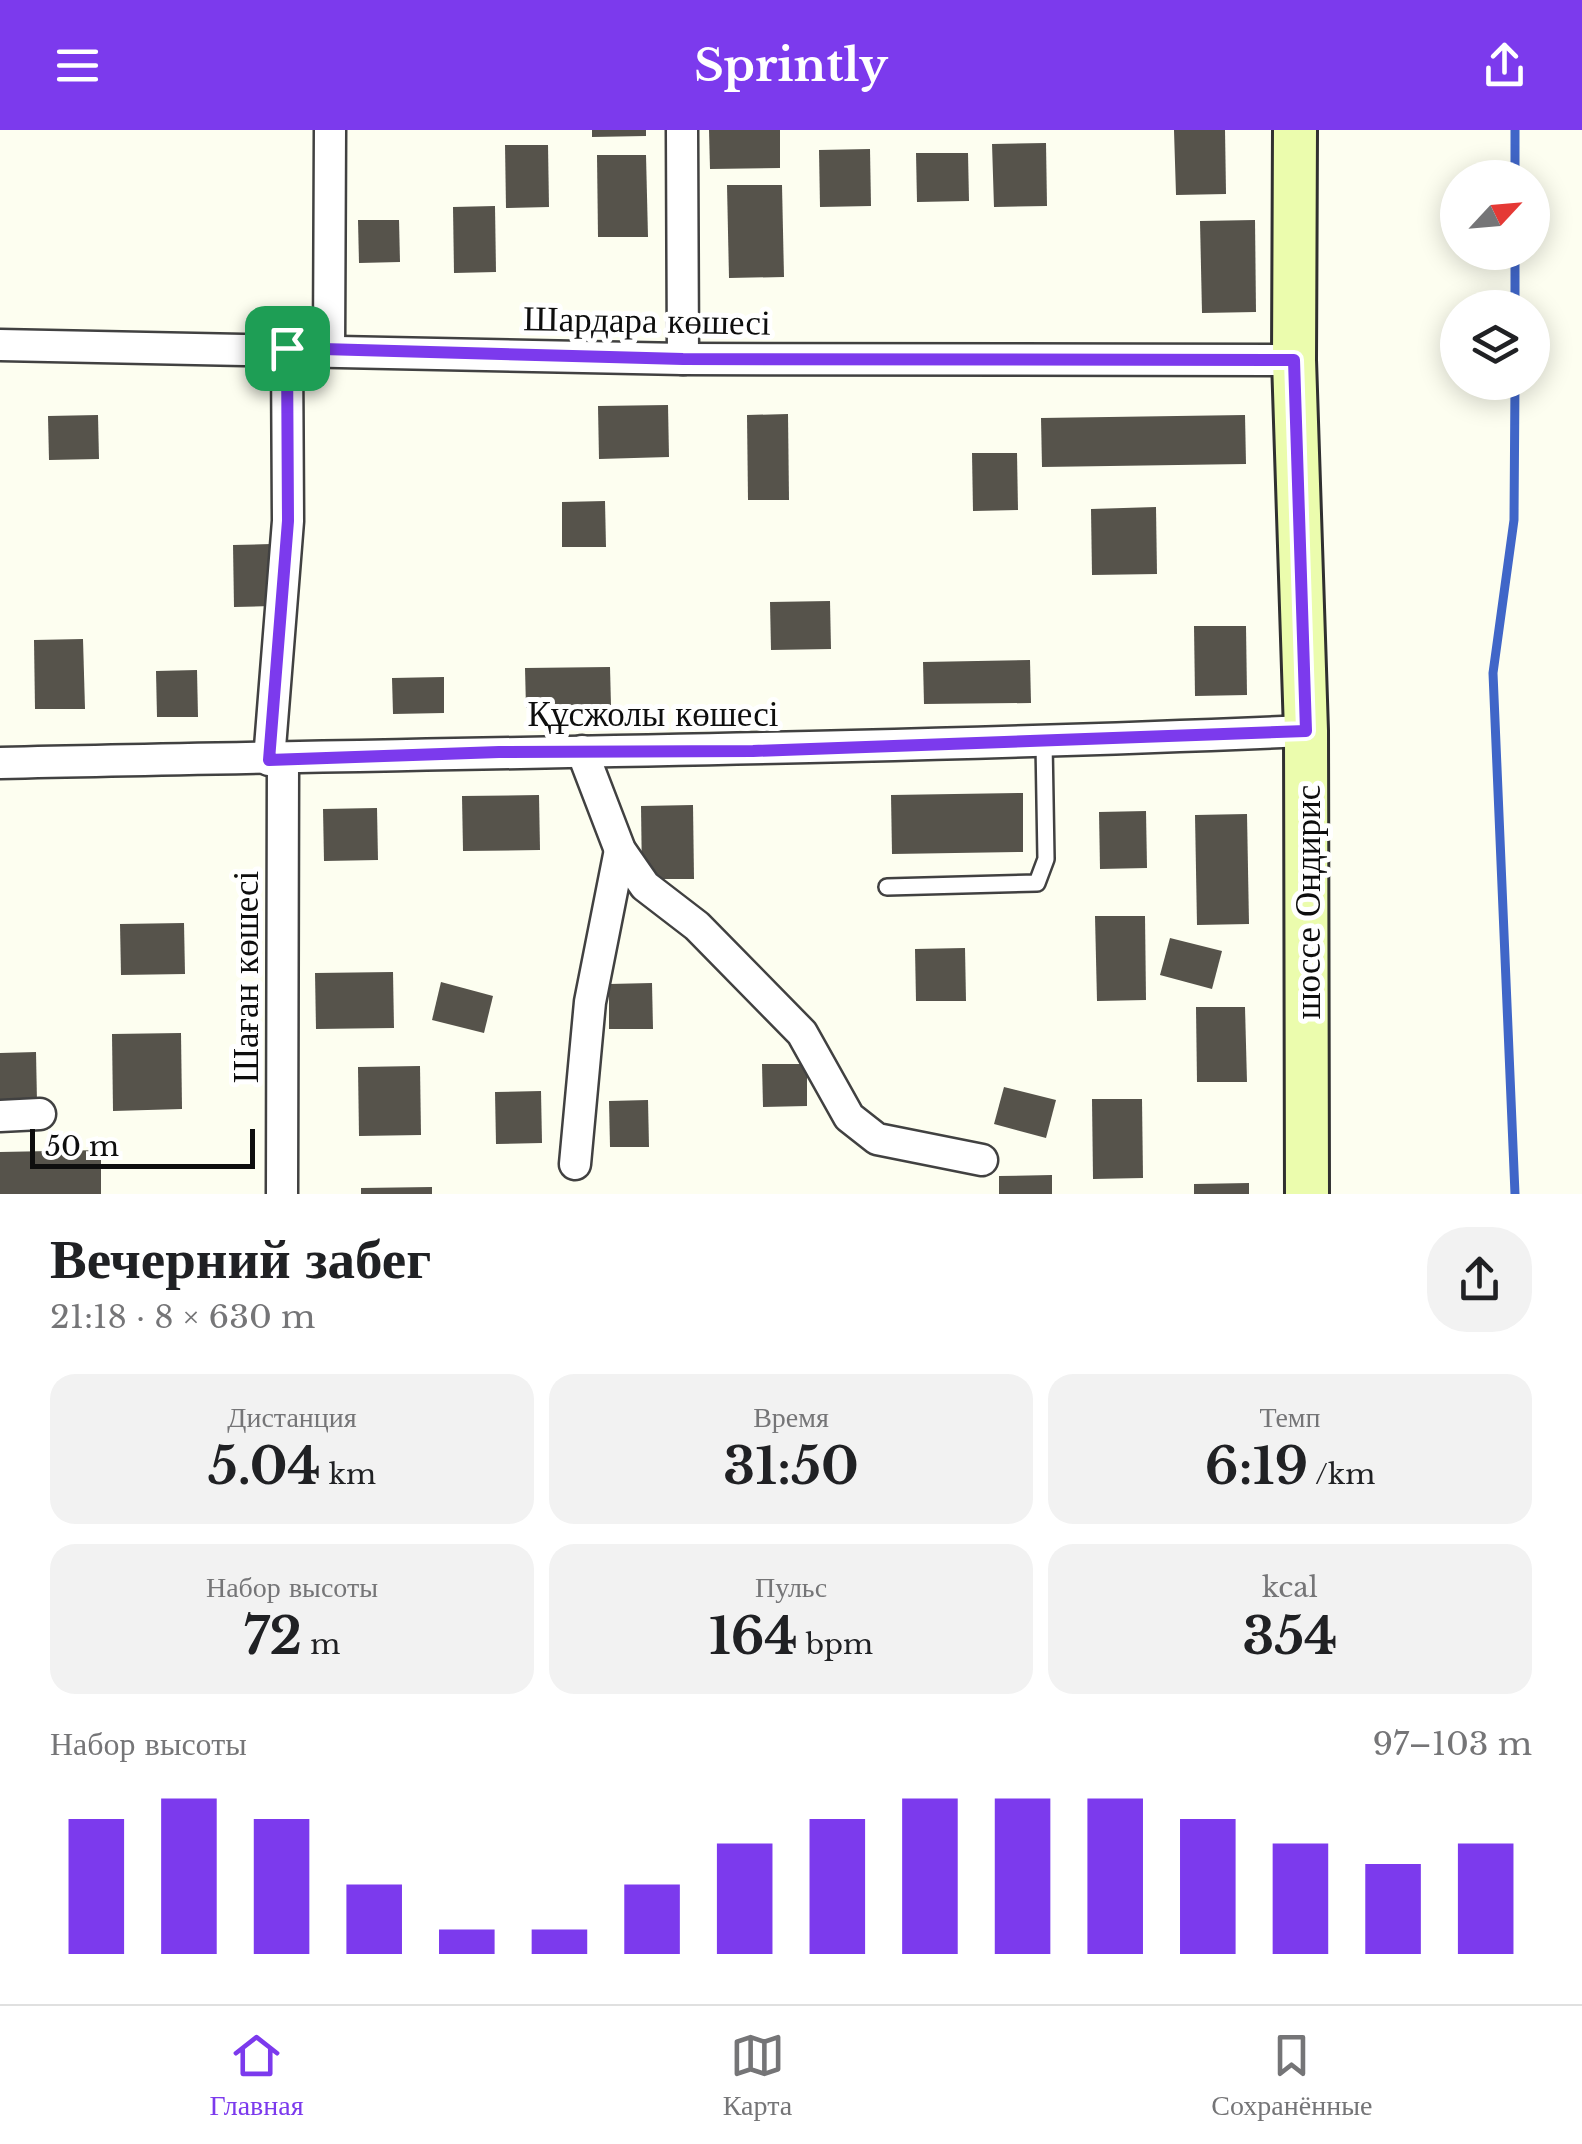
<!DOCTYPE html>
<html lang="ru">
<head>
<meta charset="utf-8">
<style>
  body { margin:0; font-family:"Libre Baskerville",serif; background:#f2f2f2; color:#202124; height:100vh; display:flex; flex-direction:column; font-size:38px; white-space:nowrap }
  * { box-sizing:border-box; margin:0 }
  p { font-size:32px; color:#757577 }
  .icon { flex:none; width:55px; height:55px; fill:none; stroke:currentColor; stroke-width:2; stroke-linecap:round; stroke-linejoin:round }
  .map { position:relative; height:1064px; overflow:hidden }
  .side { display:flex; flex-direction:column; background:#fff; flex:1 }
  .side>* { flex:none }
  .needle { width:65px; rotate:64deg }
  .controls { position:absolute; left:1440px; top:30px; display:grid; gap:20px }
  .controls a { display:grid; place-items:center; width:110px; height:110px; border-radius:50%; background:#fff; box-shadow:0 5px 25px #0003; font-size:50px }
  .scale { position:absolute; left:30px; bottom:25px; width:225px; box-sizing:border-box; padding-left:10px; border:5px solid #0e0e0e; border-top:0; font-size:28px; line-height:35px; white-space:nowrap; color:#0e0e0e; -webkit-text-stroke:8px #fff; paint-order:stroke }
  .pin { position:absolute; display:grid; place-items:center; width:85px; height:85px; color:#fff; margin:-42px; border-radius:20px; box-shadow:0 5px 15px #0006 }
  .round { display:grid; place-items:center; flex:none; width:105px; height:105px; border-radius:40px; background:#f2f2f2 }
  .summary { display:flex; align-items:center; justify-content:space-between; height:170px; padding:0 50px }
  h1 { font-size:55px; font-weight:800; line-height:75px }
  .metrics { display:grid; grid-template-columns:repeat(3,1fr); gap:15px; height:170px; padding:10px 50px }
  .metrics div { display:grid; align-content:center; border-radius:25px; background:#f2f2f2; text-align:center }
  .metrics b { font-size:50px; font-weight:800 }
  .metrics small { font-size:28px; font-weight:400 }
  .metrics p { font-size:28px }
  .chart { height:280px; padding:20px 50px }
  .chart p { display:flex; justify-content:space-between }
  .chart svg { width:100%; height:180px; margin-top:10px; stroke:#7c3aed; stroke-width:6 }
  header { display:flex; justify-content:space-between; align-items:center; height:130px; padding:0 50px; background:#7c3aed; color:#fff; font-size:45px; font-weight:800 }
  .dock { display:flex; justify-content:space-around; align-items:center; height:140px; border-top:2px solid #e0e0e0; background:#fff; font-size:28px; color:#757577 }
  .dock a { display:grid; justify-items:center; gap:5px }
  .dock .current { color:#7c3aed }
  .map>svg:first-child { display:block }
</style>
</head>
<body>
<header><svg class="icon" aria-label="menu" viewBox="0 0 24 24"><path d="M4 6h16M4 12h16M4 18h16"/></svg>Sprintly<svg class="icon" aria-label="share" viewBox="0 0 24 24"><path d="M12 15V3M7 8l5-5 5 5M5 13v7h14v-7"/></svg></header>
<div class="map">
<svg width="1582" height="1064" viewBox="0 0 1582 1064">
  <rect width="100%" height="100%" fill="#fdfef0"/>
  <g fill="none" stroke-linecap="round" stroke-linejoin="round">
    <g stroke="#4066c8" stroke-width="9">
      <polyline points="1515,48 1515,0"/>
      <polyline points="1515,178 1515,122"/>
      <polyline points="1515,252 1514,390 1493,543 1515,1064"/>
    </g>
  </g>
  <g fill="#56534b">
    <polygon points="592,0 646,0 646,6 592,7"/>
    <polygon points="709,0 780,0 780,38 710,39"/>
    <polygon points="1174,0 1225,0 1226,64 1176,65"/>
    <polygon points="1046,13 1047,76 994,77 992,14"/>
    <polygon points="505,15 548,15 549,77 506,78"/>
    <polygon points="870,19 871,76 820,77 819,20"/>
    <polygon points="916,23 968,23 969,71 917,72"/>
    <polygon points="597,25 646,25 648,107 598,107"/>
    <polygon points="727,55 782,55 784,147 729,148"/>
    <polygon points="495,76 496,142 454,143 453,77"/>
    <polygon points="358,90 399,90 400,132 359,133"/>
    <polygon points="1255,90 1256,182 1202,183 1200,91"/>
    <polygon points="668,275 669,327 599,329 598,276"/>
    <polygon points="788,284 789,370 748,370 747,285"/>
    <polygon points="98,285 99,329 49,330 48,286"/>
    <polygon points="1245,285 1246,334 1042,337 1041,288"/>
    <polygon points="972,323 1017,323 1018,380 973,381"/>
    <polygon points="605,371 606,417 562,417 562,372"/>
    <polygon points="1156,377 1157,444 1092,445 1091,379"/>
    <polygon points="271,414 272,476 234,477 233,415"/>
    <polygon points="830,471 831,519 771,520 770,472"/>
    <polygon points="1194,496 1246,496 1247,565 1195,566"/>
    <polygon points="83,509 85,579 35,579 34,510"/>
    <polygon points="1030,530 1031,573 924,574 923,532"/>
    <polygon points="610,537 611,576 526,578 525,538"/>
    <polygon points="197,540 198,587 157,587 156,541"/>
    <polygon points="444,547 444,583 393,584 392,548"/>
    <polygon points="1023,663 1023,722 892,724 891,665"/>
    <polygon points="539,665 540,720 463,721 462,666"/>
    <polygon points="693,675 694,749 642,749 641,676"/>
    <polygon points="377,678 378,730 324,731 323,679"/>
    <polygon points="1146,681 1147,738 1100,739 1099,682"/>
    <polygon points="1247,684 1249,794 1197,795 1195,685"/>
    <polygon points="1095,786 1145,786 1146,870 1097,871"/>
    <polygon points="184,793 185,844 121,845 120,794"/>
    <polygon points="1170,808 1222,821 1212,859 1160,845"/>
    <polygon points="965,818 966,871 916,871 915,819"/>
    <polygon points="393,842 394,898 316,899 315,843"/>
    <polygon points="441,852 493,866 484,903 432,890"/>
    <polygon points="652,853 653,899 609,899 609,854"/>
    <polygon points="1196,877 1245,877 1247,952 1197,952"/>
    <polygon points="181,903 182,979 113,981 112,904"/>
    <polygon points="36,922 37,972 0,972 0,923"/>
    <polygon points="762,934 807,934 807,976 763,977"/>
    <polygon points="420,936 421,1005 359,1006 358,937"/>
    <polygon points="1004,957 1056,970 1046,1008 994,994"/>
    <polygon points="541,961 542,1013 496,1014 495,962"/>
    <polygon points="1092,969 1142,969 1143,1048 1093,1049"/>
    <polygon points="648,970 649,1017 610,1017 609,971"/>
    <polygon points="101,1020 101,1064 0,1064 0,1022"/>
    <polygon points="1052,1045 1052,1064 999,1064 999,1046"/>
    <polygon points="1249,1053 1249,1064 1194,1064 1194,1054"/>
    <polygon points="432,1057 432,1064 361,1064 361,1058"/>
  </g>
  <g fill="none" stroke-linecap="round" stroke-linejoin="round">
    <defs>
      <polyline id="lane" points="887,757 1037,753 1046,729 1044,612"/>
      <g id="street">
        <polyline points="682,0 683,229"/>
        <polyline points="0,215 683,229 1294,230"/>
        <polyline points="329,219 330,0"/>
        <polyline points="582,621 620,720 645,756 697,796 802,903 849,987 877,1009 982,1030"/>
        <polyline points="269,630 288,391 287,218"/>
        <path d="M0 633C436 623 871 620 1306 601"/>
        <polyline points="0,986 40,984"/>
        <polyline points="575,1034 590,872 620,720"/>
        <polyline points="282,1064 283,630"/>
      </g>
      <polyline id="secondary" points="1295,0 1294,230 1306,601 1307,1064"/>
    </defs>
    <use href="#lane" stroke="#414141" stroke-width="20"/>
    <use href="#street" stroke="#414141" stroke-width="35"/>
    <use href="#secondary" stroke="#303030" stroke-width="48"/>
    <use href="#lane" stroke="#fff" stroke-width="15"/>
    <use href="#street" stroke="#fff" stroke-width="30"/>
    <use href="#secondary" stroke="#ebfcad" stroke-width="42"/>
  </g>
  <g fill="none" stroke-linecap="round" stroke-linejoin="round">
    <defs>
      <polygon id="route" points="287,218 683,229 1294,230 1306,601 753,621 499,622 269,630 288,391"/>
    </defs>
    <use href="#route" stroke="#fff" stroke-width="20"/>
    <use href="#route" stroke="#7c3aed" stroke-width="12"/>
  </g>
  <g text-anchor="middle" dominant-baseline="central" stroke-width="10" stroke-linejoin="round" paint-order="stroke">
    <g font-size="35" fill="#0e0e0e" stroke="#fff">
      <text transform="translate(647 190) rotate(1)">Шардара көшесі</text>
      <text x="653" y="583">Құсжолы көшесі</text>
      <text transform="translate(1307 772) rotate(-90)">шоссе Ондирис</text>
      <text transform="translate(245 847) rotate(-90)">Шаған көшесі</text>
    </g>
  </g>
</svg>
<div class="controls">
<a><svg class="needle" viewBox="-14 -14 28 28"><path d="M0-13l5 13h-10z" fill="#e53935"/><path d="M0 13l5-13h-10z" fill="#757577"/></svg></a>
<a><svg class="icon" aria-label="layers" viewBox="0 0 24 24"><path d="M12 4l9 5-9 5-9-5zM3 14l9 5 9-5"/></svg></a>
</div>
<div class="scale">50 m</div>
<div class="pin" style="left:287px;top:218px;background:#1e9e55"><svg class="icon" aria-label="arrive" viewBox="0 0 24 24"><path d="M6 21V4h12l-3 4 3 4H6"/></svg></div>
</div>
<section class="side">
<div class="summary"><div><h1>Вечерний забег</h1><p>21:18 · 8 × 630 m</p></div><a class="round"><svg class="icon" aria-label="share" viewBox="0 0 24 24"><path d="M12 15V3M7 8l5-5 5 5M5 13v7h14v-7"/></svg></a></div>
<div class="metrics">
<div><p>Дистанция</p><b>5.04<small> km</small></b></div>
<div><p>Время</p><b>31:50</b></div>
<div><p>Темп</p><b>6:19<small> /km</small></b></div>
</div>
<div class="metrics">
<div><p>Набор высоты</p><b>72<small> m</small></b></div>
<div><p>Пульс</p><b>164<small> bpm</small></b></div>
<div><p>kcal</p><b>354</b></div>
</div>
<div class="chart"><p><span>Набор высоты</span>97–103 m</p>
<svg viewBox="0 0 160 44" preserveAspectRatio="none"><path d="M5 44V11M15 44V6M25 44V11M35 44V27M45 44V38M55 44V38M65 44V27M75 44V17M85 44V11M95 44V6M105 44V6M115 44V6M125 44V11M135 44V17M145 44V22M155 44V17"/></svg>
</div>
</section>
<nav class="dock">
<a class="current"><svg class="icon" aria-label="home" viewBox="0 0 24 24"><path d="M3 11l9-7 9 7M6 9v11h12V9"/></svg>Главная</a>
<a><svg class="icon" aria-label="map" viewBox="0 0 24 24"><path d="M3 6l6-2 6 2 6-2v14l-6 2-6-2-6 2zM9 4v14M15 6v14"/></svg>Карта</a>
<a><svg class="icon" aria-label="saved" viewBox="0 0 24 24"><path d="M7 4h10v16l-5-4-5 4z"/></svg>Сохранённые</a>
</nav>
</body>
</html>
